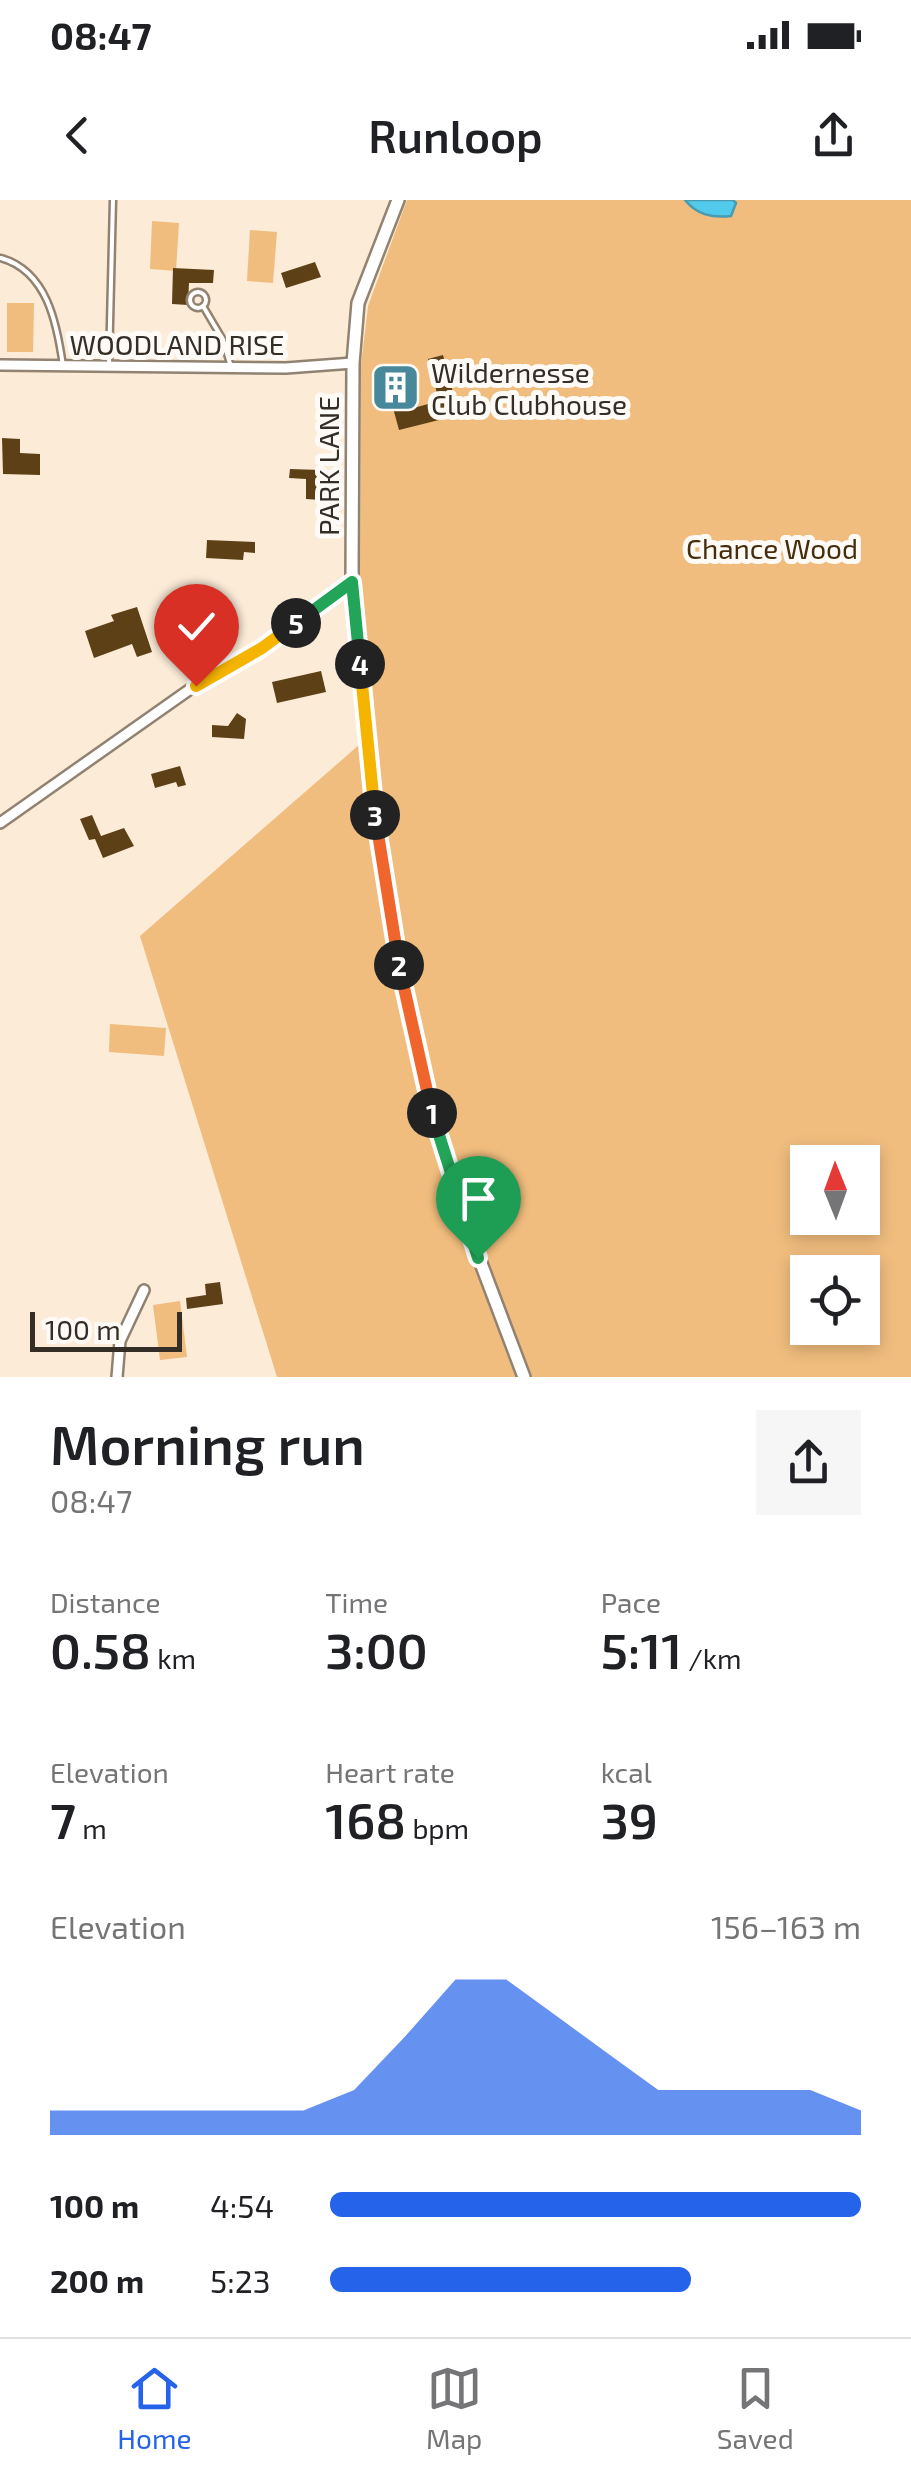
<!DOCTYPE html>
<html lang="en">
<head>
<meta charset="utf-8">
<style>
  body { margin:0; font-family:"Exo 2",sans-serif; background:#f6f6f6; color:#202124; height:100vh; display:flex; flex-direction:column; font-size:38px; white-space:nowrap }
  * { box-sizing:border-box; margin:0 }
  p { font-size:32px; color:#757577 }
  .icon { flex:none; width:55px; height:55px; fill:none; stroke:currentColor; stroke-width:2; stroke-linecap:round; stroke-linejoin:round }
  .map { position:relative; height:1177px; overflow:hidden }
  .side { display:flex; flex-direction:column; background:#fff; flex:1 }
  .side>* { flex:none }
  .needle { width:65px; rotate:359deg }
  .controls { position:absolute; left:790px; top:945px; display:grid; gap:20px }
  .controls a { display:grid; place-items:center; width:90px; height:90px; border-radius:0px; background:#fff; box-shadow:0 5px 15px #0003; font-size:50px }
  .scale { position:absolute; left:30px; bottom:25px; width:152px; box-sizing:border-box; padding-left:10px; border:5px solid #342e26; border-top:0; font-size:28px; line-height:35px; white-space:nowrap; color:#342e26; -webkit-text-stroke:8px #fefaf6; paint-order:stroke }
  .pin { position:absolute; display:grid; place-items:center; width:85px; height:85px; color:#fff; margin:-102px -42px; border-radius:50% 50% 50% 0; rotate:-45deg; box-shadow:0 0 10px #0007 }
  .pin .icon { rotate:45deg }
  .km { position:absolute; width:50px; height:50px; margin:-25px; border-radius:50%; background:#222; color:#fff; font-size:28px; line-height:50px; text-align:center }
  .round { display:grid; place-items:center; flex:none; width:105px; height:105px; border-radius:0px; background:#f6f6f6 }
  .summary { display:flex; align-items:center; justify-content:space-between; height:170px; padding:0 50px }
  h1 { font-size:55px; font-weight:600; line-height:75px }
  .figures { display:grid; grid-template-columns:repeat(3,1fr); gap:15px; height:170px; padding:10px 50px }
  .figures div { display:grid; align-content:center }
  .figures b { font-size:50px; font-weight:600 }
  .figures small { font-size:28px; font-weight:400 }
  .figures p { font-size:28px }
  .chart { height:280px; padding:20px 50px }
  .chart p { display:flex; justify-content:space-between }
  .chart svg { width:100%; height:180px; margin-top:10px; fill:#2563eb; opacity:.7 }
  ul { padding:0 50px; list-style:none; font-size:32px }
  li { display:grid; grid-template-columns:160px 120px 1fr; align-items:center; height:75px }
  li i { height:25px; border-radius:12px; background:#2563eb }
  .status { display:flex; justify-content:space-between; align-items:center; height:70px; padding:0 50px; background:#fff; direction:ltr }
  .status svg { height:28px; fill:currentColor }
  header { display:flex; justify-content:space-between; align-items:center; height:130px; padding:0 50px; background:#fff; font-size:45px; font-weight:600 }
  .dock { display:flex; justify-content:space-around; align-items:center; height:140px; border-top:2px solid #e0e0e0; background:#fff; font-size:28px; color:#757577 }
  .dock a { display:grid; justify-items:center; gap:5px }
  .dock .on { color:#2563eb }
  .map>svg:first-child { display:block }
</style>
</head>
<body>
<div class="status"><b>08:47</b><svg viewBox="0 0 49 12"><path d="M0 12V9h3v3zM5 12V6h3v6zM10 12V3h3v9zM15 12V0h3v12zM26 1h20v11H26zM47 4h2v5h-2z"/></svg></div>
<header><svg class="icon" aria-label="back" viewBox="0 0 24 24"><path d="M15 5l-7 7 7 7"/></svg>Runloop<svg class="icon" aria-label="share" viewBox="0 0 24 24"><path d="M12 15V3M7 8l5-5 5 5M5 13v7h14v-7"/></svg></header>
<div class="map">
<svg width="911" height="1177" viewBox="0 0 911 1177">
  <rect width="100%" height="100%" fill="#fbebd7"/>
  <g fill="#f0bd7e" fill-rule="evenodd">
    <path d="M407 0H911V1177H277L140 736 375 531 360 384 361 165 368 106ZM808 962H862V1018H808ZM808 1072H862V1128H808Z"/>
    <polygon points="152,21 179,23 176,71 150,69"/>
    <polygon points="250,30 277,32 273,83 247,81"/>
    <polygon points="7,103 34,103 33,152 7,152"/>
    <polygon points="110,824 166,828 164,856 109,852"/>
    <polygon points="180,1101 187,1157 160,1160 153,1105"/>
  </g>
  <path fill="#51caeb" stroke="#489bb0" stroke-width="2.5" d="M685 0H733L736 3 731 16C712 18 697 15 685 0Z"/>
  <g fill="#5e4017">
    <polygon points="315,62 321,77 286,88 281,73"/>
    <polygon points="173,68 214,70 213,83 189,83 188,105 172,104"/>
    <polygon points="443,155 459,215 399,230 384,175 400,171 410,209 439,201 428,159"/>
    <polygon points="2,238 20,239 20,253 40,254 40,275 3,274"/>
    <polygon points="290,269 321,270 321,300 306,299 306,279 289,278"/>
    <polygon points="207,340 255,342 255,353 244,352 243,360 206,358"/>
    <polygon points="137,407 152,452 137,457 132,444 94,458 85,431 114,421 111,415"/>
    <polygon points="321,471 326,492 277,503 272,482"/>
    <polygon points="237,513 246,519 244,539 212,537 212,525 228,526"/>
    <polygon points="180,566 186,585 178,587 176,582 155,588 151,574"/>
    <polygon points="92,615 101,636 124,628 134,646 103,658 95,639 89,640 80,619"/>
    <polygon points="220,1082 223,1104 187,1109 186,1098 206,1095 205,1084"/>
  </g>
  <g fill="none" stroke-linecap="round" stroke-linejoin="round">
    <defs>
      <g id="service">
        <path d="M1 58C47 71 57 123 63 166"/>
        <circle cx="198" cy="100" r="8"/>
        <polyline points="203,106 223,140 231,167"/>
        <polyline points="109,164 113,0"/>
      </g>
      <g id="minor">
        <polyline points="0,165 286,168 353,163"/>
        <polyline points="0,623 196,485 261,448 352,382"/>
        <polyline points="117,1177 120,1141 144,1090"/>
      </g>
      <polyline id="tertiary" points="398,0 358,103 353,163 352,382 371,587 400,770 429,906 479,1058 524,1177"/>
    </defs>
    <use href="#service" stroke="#928271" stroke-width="9"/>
    <use href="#minor" stroke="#928271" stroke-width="14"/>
    <use href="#tertiary" stroke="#928271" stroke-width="16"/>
    <use href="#service" stroke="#fff" stroke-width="4"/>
    <use href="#minor" stroke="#fff" stroke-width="9"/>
    <use href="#tertiary" stroke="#fff" stroke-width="11"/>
  </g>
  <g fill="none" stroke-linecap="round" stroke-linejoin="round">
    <defs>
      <polyline id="split-1" points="432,913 478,1058"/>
      <polyline id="split-2" points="399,765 432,913"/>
      <polyline id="split-3" points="375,615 399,765"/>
      <polyline id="split-4" points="360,464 375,615"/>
      <polyline id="split-5" points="296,423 352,382 360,464"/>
      <polyline id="split-6" points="196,486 262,448 296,423"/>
    </defs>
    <use href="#split-1" stroke="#fff" stroke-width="20"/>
    <use href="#split-2" stroke="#fff" stroke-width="20"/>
    <use href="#split-3" stroke="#fff" stroke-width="20"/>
    <use href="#split-4" stroke="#fff" stroke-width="20"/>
    <use href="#split-5" stroke="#fff" stroke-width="20"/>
    <use href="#split-6" stroke="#fff" stroke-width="20"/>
    <use href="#split-1" stroke="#22a559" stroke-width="12"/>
    <use href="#split-2" stroke="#f0652b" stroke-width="12"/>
    <use href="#split-3" stroke="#f0652b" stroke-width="12"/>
    <use href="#split-4" stroke="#f5b400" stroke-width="12"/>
    <use href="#split-5" stroke="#22a559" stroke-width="12"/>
    <use href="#split-6" stroke="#f5b400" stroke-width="12"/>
  </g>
  <defs>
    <symbol id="building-square" viewBox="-11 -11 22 22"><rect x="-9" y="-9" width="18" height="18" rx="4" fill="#48889b" stroke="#fefaf6"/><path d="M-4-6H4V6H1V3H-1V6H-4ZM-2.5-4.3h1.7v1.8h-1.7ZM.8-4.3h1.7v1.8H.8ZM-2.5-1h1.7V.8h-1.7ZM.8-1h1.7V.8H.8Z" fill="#fff"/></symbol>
  </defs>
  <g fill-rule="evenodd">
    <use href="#building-square" x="368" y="160" width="55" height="55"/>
  </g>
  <g text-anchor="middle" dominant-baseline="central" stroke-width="10" stroke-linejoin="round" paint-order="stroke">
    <g font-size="28" fill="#342e26" stroke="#fefaf6">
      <text x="177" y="144">WOODLAND RISE</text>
      <text transform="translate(328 266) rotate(-90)">PARK LANE</text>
    </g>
    <g font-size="28" fill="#342e26" stroke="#fefaf6" text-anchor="start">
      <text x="431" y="172">Wildernesse<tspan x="431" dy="32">Club Clubhouse</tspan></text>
    </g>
    <g font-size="28" fill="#462e0d" stroke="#fefaf6">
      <text x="772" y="348">Chance Wood</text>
    </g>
  </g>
</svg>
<div class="controls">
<a><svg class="needle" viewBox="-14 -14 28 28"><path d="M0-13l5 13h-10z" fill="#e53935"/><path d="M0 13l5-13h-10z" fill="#757577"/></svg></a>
<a><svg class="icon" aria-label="locate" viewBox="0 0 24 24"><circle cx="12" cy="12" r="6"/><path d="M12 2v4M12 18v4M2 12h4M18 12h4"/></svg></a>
</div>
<div class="scale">100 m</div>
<div class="pin" style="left:478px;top:1058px;background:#1e9e55"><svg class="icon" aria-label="arrive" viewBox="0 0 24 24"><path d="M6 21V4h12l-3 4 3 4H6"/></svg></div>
<div class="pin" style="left:196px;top:486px;background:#d93025"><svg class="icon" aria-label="check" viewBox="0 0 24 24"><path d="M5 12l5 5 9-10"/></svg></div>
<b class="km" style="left:432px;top:913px">1</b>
<b class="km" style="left:399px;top:765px">2</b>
<b class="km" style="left:375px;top:615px">3</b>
<b class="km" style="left:360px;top:464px">4</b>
<b class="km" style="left:296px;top:423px">5</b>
</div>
<section class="side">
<div class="summary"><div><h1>Morning run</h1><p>08:47</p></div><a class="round"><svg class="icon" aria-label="share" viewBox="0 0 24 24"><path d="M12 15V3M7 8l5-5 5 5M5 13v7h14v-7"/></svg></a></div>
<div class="figures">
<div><p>Distance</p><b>0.58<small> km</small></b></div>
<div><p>Time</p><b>3:00</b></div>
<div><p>Pace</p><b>5:11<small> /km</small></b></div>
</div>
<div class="figures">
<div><p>Elevation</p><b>7<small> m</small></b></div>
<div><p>Heart rate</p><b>168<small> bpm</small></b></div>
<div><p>kcal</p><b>39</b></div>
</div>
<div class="chart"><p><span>Elevation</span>156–163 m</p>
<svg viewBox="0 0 160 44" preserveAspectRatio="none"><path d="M0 44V38L10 38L20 38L30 38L40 38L50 38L60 33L70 20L80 6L90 6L100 15L110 24L120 33L130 33L140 33L150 33L160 38V44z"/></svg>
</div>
<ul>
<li><b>100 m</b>4:54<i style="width:100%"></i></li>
<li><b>200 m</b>5:23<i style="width:68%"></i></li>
</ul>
</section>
<nav class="dock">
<a class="on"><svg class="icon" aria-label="home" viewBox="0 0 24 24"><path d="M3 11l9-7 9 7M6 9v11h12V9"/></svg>Home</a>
<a><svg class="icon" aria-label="map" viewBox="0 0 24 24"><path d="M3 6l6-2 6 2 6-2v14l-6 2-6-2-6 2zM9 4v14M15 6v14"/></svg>Map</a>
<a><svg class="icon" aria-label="saved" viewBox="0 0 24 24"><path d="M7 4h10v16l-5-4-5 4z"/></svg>Saved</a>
</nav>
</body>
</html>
